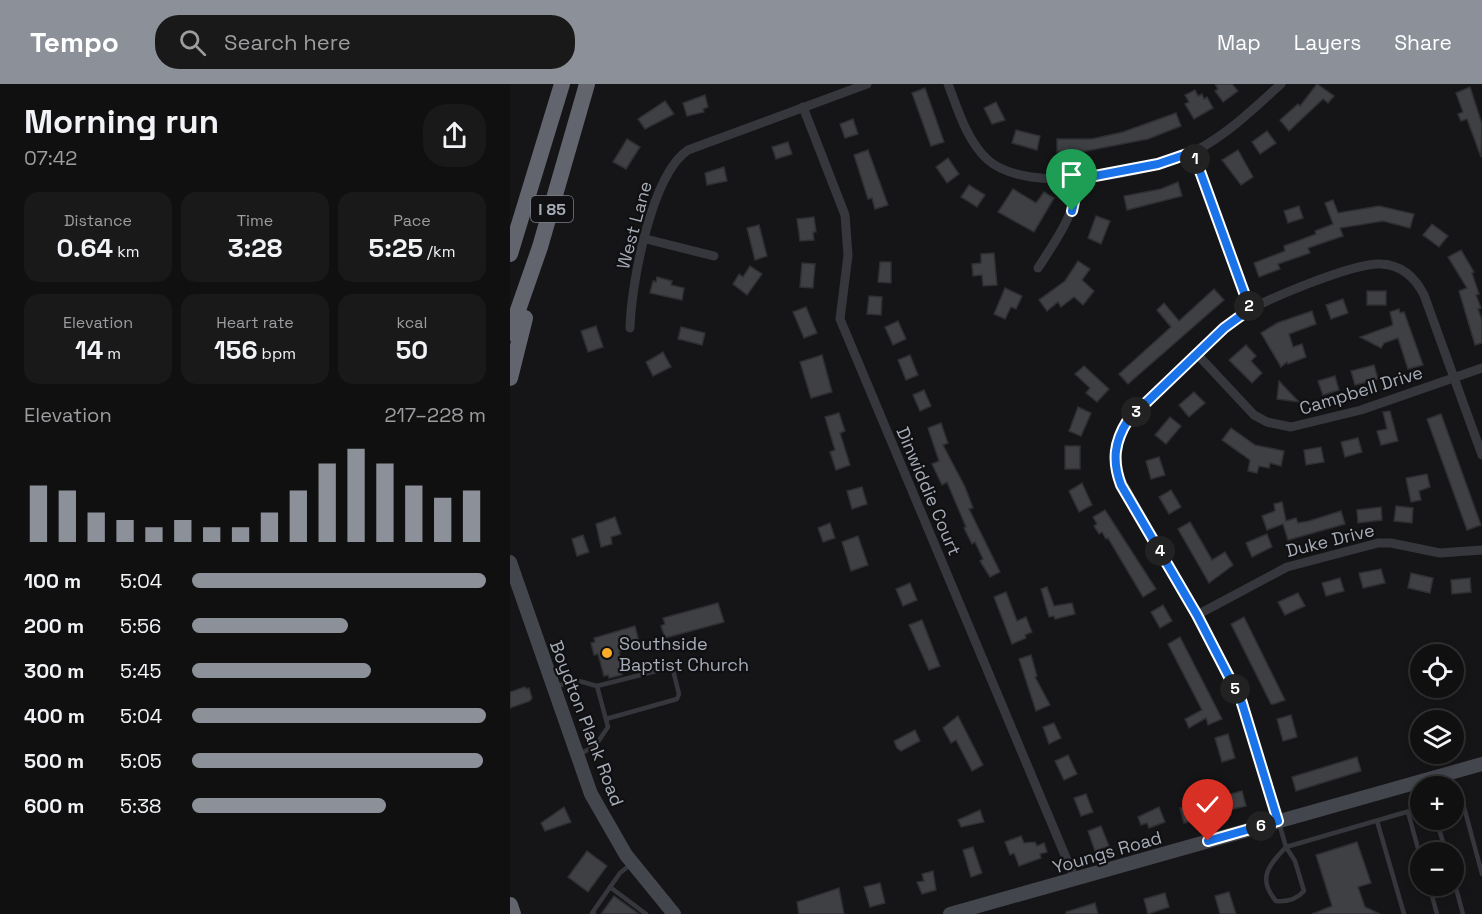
<!DOCTYPE html>
<html lang="en">
<head>
<meta charset="utf-8">
<style>
  body { margin:0; font-family:"Space Grotesk",sans-serif; background:#19191a; color:#f1f3f6; height:100vh; display:flex; flex-direction:column; font-size:22px; white-space:nowrap }
  * { box-sizing:border-box; margin:0 }
  p { font-size:20px; color:#9c9d9f }
  .icon { flex:none; width:33px; height:33px; fill:none; stroke:currentColor; stroke-width:2; stroke-linecap:round; stroke-linejoin:round }
  .map { position:relative; flex:1; overflow:hidden }
  .sheet { display:flex; flex-direction:column; background:#101011; width:510px }
  .sheet>* { flex:none }
  .fabs { position:absolute; left:900px; top:560px; display:grid; gap:12px }
  .fabs a { display:grid; place-items:center; width:54px; height:54px; border-radius:50%; background:#101011; box-shadow:0 3px 9px #0003,0 0 0 2px #303031; font-size:30px }
  .pin { position:absolute; display:grid; place-items:center; width:51px; height:51px; color:#fff; margin:-62px -26px; border-radius:50% 50% 50% 0; rotate:-45deg; box-shadow:0 0 6px #0007 }
  .pin .icon { rotate:45deg }
  .km { position:absolute; width:30px; height:30px; margin:-15px; border-radius:50%; background:#222; color:#fff; font-size:16px; line-height:30px; text-align:center }
  .round { display:grid; place-items:center; flex:none; width:63px; height:63px; border-radius:24px; background:#19191a }
  .headline { display:flex; align-items:center; justify-content:space-between; height:102px; padding:0 24px }
  h1 { font-size:33px; font-weight:700; line-height:45px }
  .metrics { display:grid; grid-template-columns:repeat(3,1fr); gap:9px; height:102px; padding:6px 24px }
  .metrics div { display:grid; align-content:center; border-radius:15px; background:#19191a; text-align:center }
  .metrics b { font-size:26px; font-weight:700 }
  .metrics small { font-size:16px; font-weight:400 }
  .metrics p { font-size:16px }
  .chart { height:168px; padding:12px 24px }
  .chart p { display:flex; justify-content:space-between }
  .chart svg { width:100%; height:108px; margin-top:6px; stroke:#8c9099; stroke-width:6 }
  ul { padding:0 24px; list-style:none; font-size:20px }
  li { display:grid; grid-template-columns:96px 72px 1fr; align-items:center; height:45px }
  li i { height:15px; border-radius:8px; background:#8c9099 }
  header { display:flex; align-items:center; gap:36px; box-sizing:border-box; height:84px; padding:0 30px; background:#8c9099; color:#fff }
  header strong { font-size:28px }
  nav { display:flex; gap:33px; margin-inline-start:auto; font-size:21px }
  .search { width:420px; height:54px; background:#19191a; display:flex; align-items:center; gap:15px; box-sizing:border-box; padding:0 21px; border-radius:24px; color:#9c9d9f; font-size:22px }
  main { display:flex; flex:1; min-height:0 }
  .map>svg:first-child { display:block }
</style>
</head>
<body>
<header>
<strong>Tempo</strong>
<div class="search"><svg class="icon" aria-label="search" viewBox="0 0 24 24"><circle cx="10" cy="10" r="6"/><path d="M15 15l6 6"/></svg>Search here</div>
<nav><a>Map</a><a>Layers</a><a>Share</a></nav>
</header>
<main>
<section class="sheet">
<div class="headline"><div><h1>Morning run</h1><p>07:42</p></div><a class="round"><svg class="icon" aria-label="share" viewBox="0 0 24 24"><path d="M12 15V3M7 8l5-5 5 5M5 13v7h14v-7"/></svg></a></div>
<div class="metrics">
<div><p>Distance</p><b>0.64<small> km</small></b></div>
<div><p>Time</p><b>3:28</b></div>
<div><p>Pace</p><b>5:25<small> /km</small></b></div>
</div>
<div class="metrics">
<div><p>Elevation</p><b>14<small> m</small></b></div>
<div><p>Heart rate</p><b>156<small> bpm</small></b></div>
<div><p>kcal</p><b>50</b></div>
</div>
<div class="chart"><p><span>Elevation</span>217–228 m</p>
<svg viewBox="0 0 160 44" preserveAspectRatio="none"><path d="M5 44V21M15 44V23M25 44V32M35 44V35M45 44V38M55 44V35M65 44V38M75 44V38M85 44V32M95 44V23M105 44V12M115 44V6M125 44V12M135 44V21M145 44V26M155 44V23"/></svg>
</div>
<ul>
<li><b>100 m</b>5:04<i style="width:100%"></i></li>
<li><b>200 m</b>5:56<i style="width:53%"></i></li>
<li><b>300 m</b>5:45<i style="width:61%"></i></li>
<li><b>400 m</b>5:04<i style="width:100%"></i></li>
<li><b>500 m</b>5:05<i style="width:99%"></i></li>
<li><b>600 m</b>5:38<i style="width:66%"></i></li>
</ul>
</section>
<div class="map">
<svg width="972" height="830" viewBox="0 0 972 830">
  <rect width="100%" height="100%" fill="#151517"/>
  <g fill="#3f4044" stroke="#2f2f33" stroke-width="1.5">
    <polygon points="705,0 722,0 728,7 713,18 705,7 708,5"/>
    <polygon points="807,0 824,12 818,19 813,15 779,47 770,36 788,20 790,22"/>
    <polygon points="960,3 972,40 971,73 957,35 951,37 948,30 953,28 946,9"/>
    <polygon points="415,4 434,58 421,62 402,9"/>
    <polygon points="685,6 688,12 692,10 694,15 697,13 703,24 684,35 675,20 679,18 675,11"/>
    <polygon points="195,11 198,23 193,25 194,28 177,32 173,19"/>
    <polygon points="155,17 164,30 135,45 128,35"/>
    <polygon points="486,18 495,36 482,40 474,24"/>
    <polygon points="666,29 671,42 638,55 571,68 547,68 547,55 582,55 613,48"/>
    <polygon points="343,35 348,50 335,54 330,40"/>
    <polygon points="506,46 530,52 527,66 502,59"/>
    <polygon points="757,47 766,59 750,70 742,58"/>
    <polygon points="117,55 130,63 116,85 103,78"/>
    <polygon points="278,58 282,70 266,75 262,63"/>
    <polygon points="358,66 378,121 365,125 362,114 358,115 344,71"/>
    <polygon points="728,66 743,93 731,101 712,76"/>
    <polygon points="438,74 449,90 437,99 426,83"/>
    <polygon points="214,83 217,97 197,101 195,89"/>
    <polygon points="668,98 672,112 617,126 614,112 651,105"/>
    <polygon points="459,101 475,111 467,123 451,113"/>
    <polygon points="503,105 526,119 534,108 544,114 524,148 488,128"/>
    <polygon points="823,116 828,129 869,122 904,130 900,144 873,137 830,144 833,152 798,164 800,169 768,180 770,185 749,193 744,179 775,167 774,162 806,150 805,147 823,140 815,119"/>
    <polygon points="789,122 793,134 778,139 774,127"/>
    <polygon points="586,132 600,137 591,160 578,154"/>
    <polygon points="304,133 306,148 303,148 304,156 290,157 287,135"/>
    <polygon points="922,140 938,152 929,163 913,151"/>
    <polygon points="249,141 257,172 245,176 237,144"/>
    <polygon points="951,166 964,188 962,189 969,210 966,211 971,224 968,225 972,236 972,259 965,261 949,207 957,204 938,173"/>
    <polygon points="484,169 487,201 473,202 472,191 463,192 462,180 471,179 471,170"/>
    <polygon points="568,177 580,185 572,196 584,207 573,221 564,213 551,223 548,218 537,227 529,216 555,197"/>
    <polygon points="370,178 381,178 381,199 368,198"/>
    <polygon points="292,179 305,180 303,204 290,203"/>
    <polygon points="240,182 252,190 237,211 223,200 229,190 233,193"/>
    <polygon points="147,193 162,197 161,201 174,204 172,216 140,209 143,197 146,198"/>
    <polygon points="495,204 512,212 506,225 501,223 495,235 484,230"/>
    <polygon points="704,205 714,216 618,300 609,290 661,243 647,226 654,219 669,237"/>
    <rect x="857" y="207" width="19" height="14"/>
    <polygon points="359,212 372,213 371,231 357,230"/>
    <polygon points="833,215 838,229 821,235 816,221"/>
    <polygon points="296,223 307,249 294,254 283,228"/>
    <polygon points="889,225 890,229 894,228 913,281 898,285 888,254 874,259 871,264 850,253 883,241 880,228"/>
    <polygon points="802,227 806,240 779,250 783,263 792,260 796,273 778,280 777,278 771,283 751,249 767,239"/>
    <polygon points="388,237 396,255 383,261 375,243"/>
    <polygon points="86,242 93,263 78,268 71,247"/>
    <polygon points="171,243 195,249 192,261 168,255"/>
    <polygon points="736,261 746,272 741,277 752,289 742,299 719,276"/>
    <polygon points="153,268 161,283 143,292 136,278"/>
    <polygon points="312,271 322,308 301,314 290,278"/>
    <polygon points="400,271 408,291 396,296 388,276"/>
    <polygon points="864,281 868,295 845,301 841,287"/>
    <polygon points="574,282 599,305 587,318 576,309 580,304 565,290"/>
    <polygon points="825,292 829,306 813,311 808,297"/>
    <polygon points="769,297 789,318 767,315"/>
    <polygon points="414,306 421,322 410,327 403,311"/>
    <polygon points="684,308 695,319 679,333 669,321"/>
    <polygon points="568,323 581,329 571,352 559,347"/>
    <polygon points="880,327 888,357 871,361 867,347 877,345 873,328"/>
    <polygon points="329,329 335,347 330,349 340,381 326,386 320,368 325,366 315,333"/>
    <polygon points="931,330 971,441 957,446 917,335"/>
    <polygon points="660,333 671,342 656,360 645,351"/>
    <polygon points="431,339 438,359 433,361 455,403 463,424 459,425 490,488 480,493 470,477 473,475 465,458 462,460 454,444 456,443 437,398 432,401 422,380 429,377 418,344"/>
    <polygon points="721,344 745,361 774,367 771,382 760,379 759,384 749,382 747,389 738,387 740,376 712,356"/>
    <polygon points="848,354 852,368 835,373 831,358"/>
    <rect x="555" y="362" width="15" height="23"/>
    <polygon points="811,363 814,378 796,381 794,366"/>
    <polygon points="649,373 655,391 641,395 636,377"/>
    <polygon points="917,390 920,403 909,407 911,416 901,418 896,394"/>
    <polygon points="572,399 582,421 569,428 559,407"/>
    <polygon points="352,403 357,420 342,425 337,407"/>
    <polygon points="661,406 671,423 659,430 649,413"/>
    <polygon points="772,418 776,437 786,434 788,439 799,437 831,427 835,440 778,456 773,440 757,446 752,432 765,427 764,420"/>
    <polygon points="886,422 903,424 902,439 884,437"/>
    <polygon points="871,423 872,436 848,439 847,426"/>
    <polygon points="595,426 646,505 633,513 598,454 596,455 592,448 589,450 584,442 587,440 583,433"/>
    <polygon points="105,433 111,450 101,453 102,460 91,463 86,440"/>
    <polygon points="680,438 702,476 715,468 723,481 699,499 668,445"/>
    <polygon points="320,439 325,454 313,458 308,444"/>
    <polygon points="757,450 762,463 742,473 736,459"/>
    <polygon points="73,451 79,468 67,472 62,455"/>
    <polygon points="348,452 358,481 341,487 332,458"/>
    <polygon points="871,485 875,499 853,504 849,489"/>
    <polygon points="901,489 923,494 920,509 898,504"/>
    <polygon points="830,494 834,507 816,512 812,499"/>
    <polygon points="960,494 961,508 942,510 941,496"/>
    <polygon points="400,499 407,516 393,522 386,505"/>
    <polygon points="537,503 544,522 562,519 565,530 545,535 544,532 539,533 531,505"/>
    <polygon points="496,508 507,537 516,533 522,548 515,551 516,554 502,560 484,513"/>
    <polygon points="788,509 795,522 775,531 768,518"/>
    <polygon points="208,519 214,538 155,554 151,542 155,540 153,534"/>
    <polygon points="653,521 662,537 650,544 641,528"/>
    <polygon points="734,533 775,616 764,620 761,620 721,540"/>
    <polygon points="412,536 430,582 419,586 399,541"/>
    <polygon points="125,542 130,562 109,568 114,586 111,587 112,591 99,594 98,591 94,592 88,570 84,571 81,559 85,558 84,554"/>
    <polygon points="670,553 712,635 698,641 696,634 679,644 675,635 692,626 658,560"/>
    <polygon points="521,571 527,592 525,593 540,621 526,627 509,575"/>
    <polygon points="15,603 16,605 19,604 22,614 20,617 0,624 0,608"/>
    <polygon points="781,631 787,653 773,657 767,635"/>
    <polygon points="448,632 473,681 462,687 446,656 441,659 433,644"/>
    <polygon points="544,639 551,654 539,660 533,643"/>
    <polygon points="405,646 410,657 391,667 387,664 384,657"/>
    <polygon points="718,650 725,674 712,678 705,654"/>
    <polygon points="558,671 567,690 554,696 545,677"/>
    <polygon points="847,673 851,687 786,707 782,693"/>
    <polygon points="732,707 736,722 718,726 714,712"/>
    <polygon points="576,710 583,728 571,732 564,714"/>
    <polygon points="692,718 696,733 674,739 670,724"/>
    <polygon points="54,723 61,738 35,747 31,739"/>
    <polygon points="649,723 655,738 639,744 637,739 631,741 628,733"/>
    <polygon points="470,726 474,738 451,743 448,736"/>
    <polygon points="591,742 599,762 585,767 578,747"/>
    <polygon points="511,752 514,759 525,758 527,762 534,759 537,768 530,770 531,774 509,782 504,769 500,771 495,758"/>
    <polygon points="847,758 861,799 848,803 855,823 870,830 802,830 822,822 806,771"/>
    <polygon points="463,763 472,789 461,793 453,766"/>
    <polygon points="77,767 97,782 78,808 58,793"/>
    <polygon points="423,787 426,806 412,810 407,798 414,797 412,790"/>
    <polygon points="370,799 375,819 360,823 354,803"/>
    <polygon points="329,804 334,830 289,830 287,818"/>
    <polygon points="719,808 726,830 710,830 705,812"/>
    <polygon points="655,809 659,823 638,830 634,815"/>
    <polygon points="104,812 129,830 91,830"/>
    <polygon points="585,819 588,830 556,830 556,828"/>
  </g>
  <g fill="none" stroke-linecap="round" stroke-linejoin="round">
    <g stroke="#36373d" stroke-width="4.5">
      <polyline points="45,602 69,597 87,602 98,643 85,662 70,670"/>
      <polyline points="87,602 158,584 163,586 169,610 167,615 96,635"/>
      <polyline points="944,714 951,712 972,790"/>
      <polyline points="898,728 910,772"/>
      <polyline points="926,735 936,768"/>
      <polyline points="867,737 894,830"/>
      <polyline points="769,739 776,763 910,724"/>
      <path d="M776 763 785 777 794 807C786 816 777 818 766 817 746 794 760 780 776 763Z"/>
      <polyline points="944,797 953,830"/>
      <polyline points="919,801 927,830"/>
      <polyline points="100,803 136,830"/>
      <polyline points="84,830 82,829 110,789 120,781"/>
    </g>
    <g stroke="#36373d" stroke-width="9">
      <path d="M438 0C448 26 457 57 478 76 519 112 640 90 685 67 717 51 744 24 771 0"/>
      <polyline points="293,23 335,131 338,171 330,235 565,795"/>
      <polyline points="683,68 740,225"/>
      <polyline points="136,155 204,172"/>
      <path d="M528 184C547 155 565 130 569 95"/>
      <path d="M120 244C121 201 141 91 178 66L357 0"/>
      <polyline points="687,270 744,331 757,338 781,343 851,326 972,284"/>
      <polyline points="687,531 777,483 868,459 881,459 930,469 972,466"/>
      <path d="M768 737 731 616 687 531 607 389 605 368 618 336 730 231C755 216 844 178 871 180 891 181 905 193 914 211L972 371"/>
    </g>
    <g stroke="#44464d" stroke-width="14">
      <polyline points="0,478 81,710 116,771 164,830"/>
      <polyline points="440,830 972,680"/>
    </g>
    <g stroke="#62656e" stroke-width="16">
      <polyline points="0,170 52,0"/>
      <polyline points="0,249 30,163 77,0"/>
      <polyline points="0,294 15,234"/>
      <polyline points="0,821 3,830"/>
    </g>
  </g>
  <g fill="none" stroke-linecap="round" stroke-linejoin="round">
    <defs>
      <path id="route" d="M562 127 569 95 648 80 683 68 740 225 714 244 618 336C604 358 602 377 611 401L687 531 731 616 768 737 698 757"/>
    </defs>
    <use href="#route" stroke="#fff" stroke-width="12"/>
    <use href="#route" stroke="#1a73e8" stroke-width="8"/>
  </g>
  <circle fill="#fbad29" stroke="#101012" stroke-width="2" cx="97" cy="569" r="6"/>
  <g text-anchor="middle" dominant-baseline="central" stroke-width="4.5" stroke-linejoin="round" paint-order="stroke">
    <rect fill="#101012" stroke="#797d86" stroke-width="1.5" x="21" y="112" width="42" height="26" rx="4.5"/>
    <g font-size="16" font-weight="bold" fill="#a6acb8">
      <text x="42" y="125">I 85</text>
    </g>
    <g font-size="18" fill="#a6acb8" stroke="#101012">
      <text transform="translate(124 141) rotate(-75)">West Lane</text>
      <text transform="translate(851 306) rotate(-17)">Campbell Drive</text>
      <text transform="translate(419 407) rotate(67)">Dinwiddie Court</text>
      <text transform="translate(820 456) rotate(-14)">Duke Drive</text>
      <text transform="translate(77 639) rotate(69)">Boydton Plank Road</text>
      <text transform="translate(597 768) rotate(-16)">Youngs Road</text>
    </g>
    <g font-size="18" fill="#a6acb8" stroke="#101012" text-anchor="start">
      <text x="109" y="559">Southside<tspan x="109" dy="21">Baptist Church</tspan></text>
    </g>
  </g>
</svg>
<div class="fabs">
<a><svg class="icon" aria-label="locate" viewBox="0 0 24 24"><circle cx="12" cy="12" r="6"/><path d="M12 2v4M12 18v4M2 12h4M18 12h4"/></svg></a>
<a><svg class="icon" aria-label="layers" viewBox="0 0 24 24"><path d="M12 4l9 5-9 5-9-5zM3 14l9 5 9-5"/></svg></a>
<a>+</a>
<a>−</a>
</div>
<div class="pin" style="left:562px;top:127px;background:#1e9e55"><svg class="icon" aria-label="arrive" viewBox="0 0 24 24"><path d="M6 21V4h12l-3 4 3 4H6"/></svg></div>
<div class="pin" style="left:698px;top:757px;background:#d93025"><svg class="icon" aria-label="check" viewBox="0 0 24 24"><path d="M5 12l5 5 9-10"/></svg></div>
<b class="km" style="left:685px;top:75px">1</b>
<b class="km" style="left:739px;top:222px">2</b>
<b class="km" style="left:626px;top:328px">3</b>
<b class="km" style="left:650px;top:467px">4</b>
<b class="km" style="left:725px;top:605px">5</b>
<b class="km" style="left:751px;top:742px">6</b>
</div>
</main>
</body>
</html>
